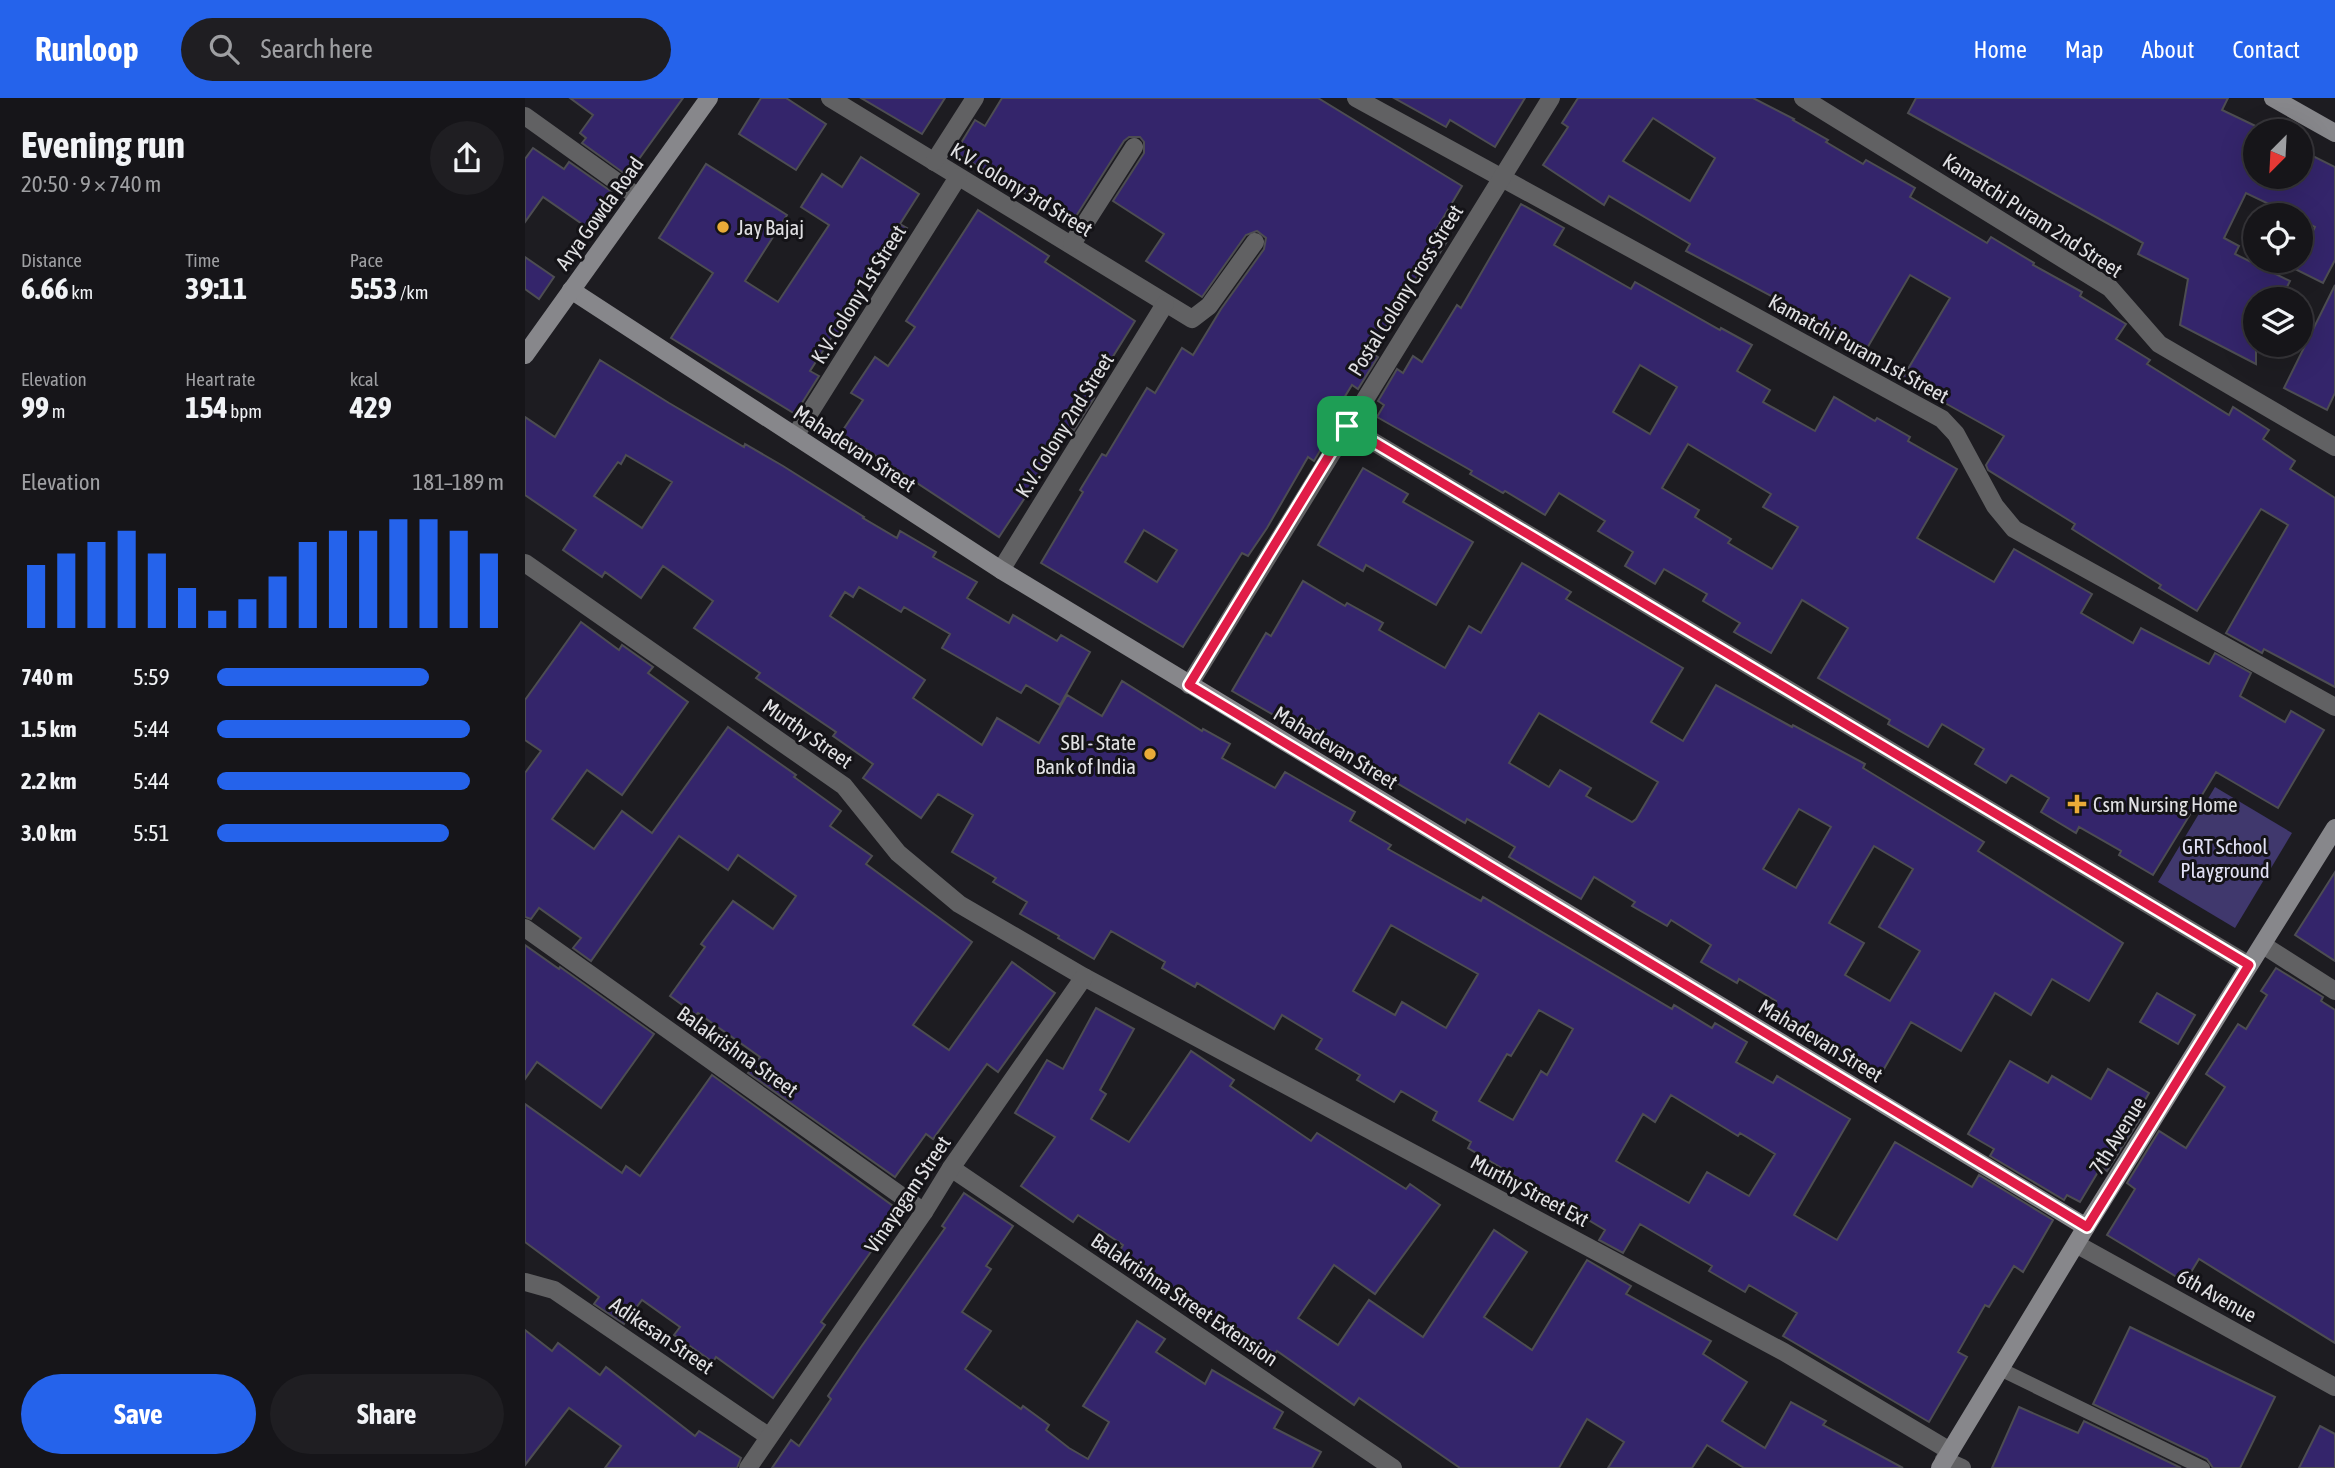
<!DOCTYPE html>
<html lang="en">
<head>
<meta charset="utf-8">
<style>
  body { margin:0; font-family:"Asap Condensed",sans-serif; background:#1f1e22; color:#f1f3f6; height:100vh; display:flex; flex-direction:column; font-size:26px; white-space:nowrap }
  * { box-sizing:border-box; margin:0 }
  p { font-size:23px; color:#9e9fa2 }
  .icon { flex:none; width:38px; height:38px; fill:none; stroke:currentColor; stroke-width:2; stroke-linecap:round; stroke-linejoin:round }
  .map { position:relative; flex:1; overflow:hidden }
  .sheet { display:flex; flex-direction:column; background:#161519; width:525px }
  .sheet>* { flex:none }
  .needle { width:46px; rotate:204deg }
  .controls { position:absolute; left:1718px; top:21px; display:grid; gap:14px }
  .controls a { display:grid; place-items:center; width:70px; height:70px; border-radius:50%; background:#161519; box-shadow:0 7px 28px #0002,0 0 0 2px #353438; font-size:35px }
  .pin { position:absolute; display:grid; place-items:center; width:60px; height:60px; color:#fff; margin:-30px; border-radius:14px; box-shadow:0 4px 10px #0006 }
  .round { display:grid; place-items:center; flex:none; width:74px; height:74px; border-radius:37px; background:#1f1e22 }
  .headline { display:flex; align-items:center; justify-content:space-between; height:119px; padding:0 21px }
  h1 { font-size:38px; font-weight:700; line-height:52px }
  .figures { display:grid; grid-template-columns:repeat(3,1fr); gap:10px; height:119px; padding:7px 21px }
  .figures div { display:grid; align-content:center }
  .figures b { font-size:30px; font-weight:700 }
  .figures small { font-size:19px; font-weight:400 }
  .figures p { font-size:19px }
  .chart { height:196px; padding:14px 21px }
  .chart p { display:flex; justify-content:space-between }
  .chart svg { width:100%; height:126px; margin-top:7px; stroke:#2563eb; stroke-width:6 }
  .cta { display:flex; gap:14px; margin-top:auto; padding:14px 21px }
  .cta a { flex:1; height:80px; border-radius:42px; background:#2563eb; color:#fff; font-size:28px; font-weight:700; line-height:80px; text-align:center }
  .cta a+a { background:#1f1e22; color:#f1f3f6 }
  ul { padding:0 21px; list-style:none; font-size:23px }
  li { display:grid; grid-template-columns:112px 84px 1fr; align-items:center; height:52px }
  li i { height:18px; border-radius:9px; background:#2563eb }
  header { display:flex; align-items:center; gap:42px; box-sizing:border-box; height:98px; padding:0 35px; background:#2563eb; color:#fff }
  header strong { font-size:33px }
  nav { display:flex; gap:38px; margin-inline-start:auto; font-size:24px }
  .search { width:490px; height:63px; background:#1f1e22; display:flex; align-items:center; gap:18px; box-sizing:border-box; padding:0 24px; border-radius:38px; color:#9e9fa2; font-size:26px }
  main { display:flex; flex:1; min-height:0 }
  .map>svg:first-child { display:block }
</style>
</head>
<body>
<header>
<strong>Runloop</strong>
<div class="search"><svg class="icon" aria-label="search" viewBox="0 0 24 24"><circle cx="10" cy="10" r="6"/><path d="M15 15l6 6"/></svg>Search here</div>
<nav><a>Home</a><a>Map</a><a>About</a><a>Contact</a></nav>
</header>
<main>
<section class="sheet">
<div class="headline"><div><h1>Evening run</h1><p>20:50 · 9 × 740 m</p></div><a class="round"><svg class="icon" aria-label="share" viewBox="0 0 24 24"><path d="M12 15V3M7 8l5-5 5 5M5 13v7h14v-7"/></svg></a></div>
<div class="figures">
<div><p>Distance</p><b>6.66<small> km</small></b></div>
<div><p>Time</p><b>39:11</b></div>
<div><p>Pace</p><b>5:53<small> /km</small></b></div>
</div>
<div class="figures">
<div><p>Elevation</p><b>99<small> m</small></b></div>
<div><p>Heart rate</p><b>154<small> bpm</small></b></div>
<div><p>kcal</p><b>429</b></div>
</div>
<div class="chart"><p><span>Elevation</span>181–189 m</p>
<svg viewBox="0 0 160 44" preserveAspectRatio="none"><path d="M5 44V22M15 44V18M25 44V14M35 44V10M45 44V18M55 44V30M65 44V38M75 44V34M85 44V26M95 44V14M105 44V10M115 44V10M125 44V6M135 44V6M145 44V10M155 44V18"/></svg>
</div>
<ul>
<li><b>740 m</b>5:59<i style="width:74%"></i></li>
<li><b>1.5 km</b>5:44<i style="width:88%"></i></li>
<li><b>2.2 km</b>5:44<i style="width:88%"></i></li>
<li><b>3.0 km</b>5:51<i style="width:81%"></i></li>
</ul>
<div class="cta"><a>Save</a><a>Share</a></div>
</section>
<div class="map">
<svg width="1810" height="1370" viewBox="0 0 1810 1370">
  <rect width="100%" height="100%" fill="#1d1c21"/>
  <polygon fill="#40386d" points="1690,689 1767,735 1710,830 1633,784"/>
  <g fill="#34256b" stroke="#4d4d52" stroke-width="2" fill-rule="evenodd">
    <polygon points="45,0 158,0 106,72 104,71 100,76 57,45 61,40 55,35 68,17"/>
    <polygon points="236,0 261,0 301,26 271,72 214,36"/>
    <polygon points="336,0 420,0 397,36"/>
    <path d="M477 0H793L937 88 911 132 924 140 908 166 902 163 845 254 853 259 833 291 827 287 800 331 806 334 789 363 783 359 742 430 723 458 717 455 658 549 516 465 558 394 555 392 577 356 581 358 622 290 630 295 657 250 668 257 696 211 739 151 741 140 732 133 721 137 677 199 621 163 639 136 588 103 619 55V44L615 39H604L599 43 548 123 430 55 450 22 460 28ZM619 432 652 452 632 484 600 464Z"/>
    <polygon points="869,0 1000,0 970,49 925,22 921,29"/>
    <path d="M1053 0H1228L1269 21 1268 22 1303 42 1301 44 1338 66 1341 62 1390 90 1385 99 1462 145 1466 139 1509 165 1508 167 1557 194 1555 198 1601 226 1591 241 1625 262 1622 266 1704 317 1708 309 1744 332 1738 341 1770 363 1765 371 1810 400V589L1739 551 1737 555 1701 535 1763 427 1736 411 1672 513 1634 490 1636 487 1547 431 1550 426 1463 372 1461 367 1479 338 1377 281 1425 200 1385 177 1338 257 1297 232 1299 229 1254 202 1161 153 1165 146 1084 98 1079 107 1018 67 1043 29 1037 25ZM1128 20 1190 60 1165 103 1098 63Z"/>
    <polygon points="1391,0 1703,0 1697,12 1741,33 1731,33 1731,79 1776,79 1776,52 1810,69 1810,162 1798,185 1770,171 1773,163 1776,163 1776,157 1790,129 1776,122 1776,117 1767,117 1721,95 1699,140 1714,148 1710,156 1765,183 1756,201 1731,201 1731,266 1655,227 1663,181 1613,156 1618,145 1383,15"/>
    <polygon points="8,50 39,71 44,64 87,94 63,130 18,99 0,124 0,61"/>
    <polygon points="336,59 394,96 375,126 382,130 361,163 354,159 327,201 335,206 315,237 310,234 285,273 294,278 270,316 146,240 188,175 134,140 181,66 262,117 220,183 253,204 304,127 276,109 297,76 317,89"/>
    <path d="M996 106 1039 130 1029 147 1106 191 1110 184 1195 232 1196 230 1227 247 1212 273 1245 292 1238 304 1290 333 1309 299 1350 323 1352 320 1385 339 1383 343 1432 371 1392 440 1469 484 1489 451 1567 496 1556 515 1608 545 1616 530 1684 566 1690 555 1726 575 1715 598 1760 624 1766 613 1799 632 1753 710 1691 674 1628 777 1594 757 1596 753 1554 729 1551 735 1516 714 1524 700 1486 677 1481 685 1450 666 1459 651 1417 626 1403 649 1363 626 1365 622 1293 580 1323 530 1277 502 1246 555 1209 534 1215 525 1178 503 1182 496 1139 471 1130 486 1100 468 1108 454 1073 433 1080 423 1034 395 1020 417 980 393 978 395 945 376 947 373 852 319 859 307 853 303 872 271 878 275 888 258 897 264 932 207 936 210ZM1115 267 1152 289 1125 336 1088 314ZM1163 346 1246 396 1238 409 1273 429 1247 471 1203 445 1206 441 1170 419 1174 412 1137 390Z"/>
    <polygon points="453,112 524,158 520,164 610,223 564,297 569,300 549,332 546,330 474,439 316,335 338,302 326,295 350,259 363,268 390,229 381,223"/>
    <polygon points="0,159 29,179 14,201 0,191"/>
    <polygon points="1810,187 1810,295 1802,312 1759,290"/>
    <path d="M75 262 144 305 219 349 220 346 258 368 339 419 338 420 372 440 375 433 411 454 408 459 452 484 442 500 484 525 488 517 532 543 536 537 565 554 535 607 501 587 496 595 417 550 425 536 379 509 376 514 334 489 328 499 320 494 305 518 400 582 388 600 457 647 472 620 514 645 542 597 577 618 597 583 677 633 678 631 705 646 697 660 750 690 760 674 800 697 830 714 825 723 866 747 863 751 956 803 958 799 1147 911 1149 907 1187 930 1190 925 1222 944 1211 964 1248 985 1252 978 1325 1021 1269 1117 1312 1142 1370 1044 1447 1089 1454 1077 1528 1122 1498 1174 1489 1168 1464 1209 1460 1207 1433 1254 1442 1259 1404 1324 1258 1238 1272 1215 1224 1187 1220 1194 1184 1173 1187 1168 1115 1126 1098 1155 1074 1142 1080 1132 943 1050 946 1044 908 1022 912 1014 876 993 869 1004 832 982 835 977 791 951 797 941 757 917 749 931 672 885 670 889 637 870 640 864 586 833 569 861 533 840 534 838 495 816 502 804 468 784 471 780 427 754 448 717 413 696 396 720 338 680 348 666 308 638 311 634 231 580 235 575 169 530 188 503 138 468 116 500 80 474 77 479 38 452 51 432 0 397V319L30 339ZM101 357 147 384 117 430 69 398 93 364 96 366ZM866 827 953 876 921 930 877 904 870 917 828 893ZM1014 912 1048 931 1022 977 1016 973 988 1022 954 1003 982 956 986 958ZM1146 997 1213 1038 1215 1035 1250 1056 1224 1098 1182 1074 1164 1105 1091 1063 1118 1016 1130 1024Z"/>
    <polygon points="838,370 883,396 878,404 948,444 911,507 841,467 838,473 793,447"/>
    <path d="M997 465 1046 494 1041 501 1158 570 1126 624 1158 643 1191 587 1267 629 1268 627 1340 666 1338 670 1459 744 1453 753 1598 845 1564 903 1527 881 1506 917 1470 895 1436 953 1386 924 1356 976 1321 955 1317 962 1284 942 1288 936 1246 912 1251 903 1214 881 1212 885 1176 864 1186 847 1146 822 1142 828 1107 808 1110 804 1069 779 1056 801 984 759 990 749 942 721 940 725 863 680 861 682 837 668 839 665 798 641 800 637 757 612 752 619 707 593 741 535 746 538 778 483 820 508 822 505 858 525 854 532 920 570 944 528 956 535ZM1014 615 1133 684 1111 721 1107 724 1061 698 1066 690 1035 672 1024 689 984 665ZM1274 711 1306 729 1271 790 1238 771ZM1349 748 1388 771 1354 829 1395 853 1365 903 1320 877 1339 845 1304 825Z"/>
    <polygon points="56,524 94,552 97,547 128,569 123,575 163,604 97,697 62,672 27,721 69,751 97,713 127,735 203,629 271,677 269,679 316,713 305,728 347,758 341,766 447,844 388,927 424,952 487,864 530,895 473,974 462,966 408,1041 401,1036 370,1079 223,975 235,959 173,915 171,917 145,898 180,849 176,846 208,803 248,831 271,798 213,757 203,772 154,738 66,863 48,850 56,840 14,810 6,821 0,819 0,675 16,653 0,642 0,602"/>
    <polygon points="1810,774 1810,863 1770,837"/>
    <polygon points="0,847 34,871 35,869 129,936 76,1010 12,964 0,981"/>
    <polygon points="1751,870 1798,899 1796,903 1810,912 1810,1245 1674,1161 1660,1184 1582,1137 1610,1091 1602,1085 1634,1033 1661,1050 1700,989 1681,976 1713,926 1721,931 1742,897 1736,893"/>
    <polygon points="1632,895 1670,917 1653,946 1615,924"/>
    <polygon points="571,910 609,931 575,992 581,996 566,1021 604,1044 666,953 709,982 705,988 786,1043 792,1035 881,1091 885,1086 915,1107 850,1196 809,1167 773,1220 813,1247 844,1202 898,1239 969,1132 1002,1154 959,1219 1007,1252 1062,1162 1106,1188 1101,1196 1186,1243 1178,1256 1222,1284 1197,1323 1240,1350 1266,1304 1301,1323 1298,1327 1378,1370 1219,1370 1182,1347 1167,1370 1083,1370 1099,1344 1062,1321 1034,1370 935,1370 834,1300 829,1307 752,1253 750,1256 712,1230 708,1235 675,1213 677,1210 594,1154 598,1147 553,1117 548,1124 496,1088 530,1039 490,1015 522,962 538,971"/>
    <polygon points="1485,963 1523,985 1527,978 1566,1001 1583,971 1624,995 1611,1018 1615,1021 1582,1073 1576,1069 1555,1104 1542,1097 1539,1102 1465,1058 1469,1051 1443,1036"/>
    <polygon points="187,977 375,1113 296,1224 300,1227 248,1300 191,1259 188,1264 149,1237 155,1229 117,1202 99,1226 69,1206 74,1199 0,1144 0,1006 97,1075 101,1068 115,1078"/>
    <polygon points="439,1095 488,1128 461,1168 466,1171 437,1214 466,1233 440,1271 496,1311 498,1308 524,1327 521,1332 544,1350 563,1361 584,1324 558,1308 612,1223 640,1241 631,1254 680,1286 687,1272 758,1314 749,1330 796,1354 787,1370 247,1370 266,1342 274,1348 306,1301 303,1298 336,1249 420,1130 417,1128"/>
    <polygon points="1605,1229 1750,1299 1715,1370 1688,1370 1682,1361 1568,1306"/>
    <polygon points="0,1232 27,1253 33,1245 75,1277 81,1269 170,1338 174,1333 216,1360 212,1370 80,1370 96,1348 44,1310 0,1367"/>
    <polygon points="1494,1309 1553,1335 1559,1323 1656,1370 1467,1370"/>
    <polygon points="1795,1328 1810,1336 1810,1370 1774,1370"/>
  </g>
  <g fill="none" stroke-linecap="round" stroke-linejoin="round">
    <polyline stroke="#616163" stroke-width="14" points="1475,1271 1678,1370"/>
    <g stroke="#616163" stroke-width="18">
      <polyline points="305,0 667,221 684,208 730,144"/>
      <polyline points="831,0 1417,321 1431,336 1470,408 1489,431 1810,609"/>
      <polyline points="1278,0 1585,190 1634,246 1810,349"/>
      <polyline points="0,18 113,99"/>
      <polyline points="409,64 450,0"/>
      <polyline points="547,146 609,49"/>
      <polyline points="822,328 1724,867"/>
      <polyline points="270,338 433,79"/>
      <polyline points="0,465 319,688 373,755 434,806 559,879 1259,1254 1425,1353"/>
      <polyline points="476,472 640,206"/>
      <polyline points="664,587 1026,0"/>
      <polyline points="0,830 399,1114"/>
      <polyline points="1738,847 1810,893"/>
      <polyline points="426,1070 868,1370"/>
      <polyline points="1551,1146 1810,1289"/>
      <polyline points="0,1184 29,1192 243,1338"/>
      <polyline points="1419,1362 1437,1370"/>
      <polyline points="223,1370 399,1114 426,1070 559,879"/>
    </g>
    <g stroke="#87878b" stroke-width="18">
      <polyline points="1748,0 1810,35"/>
      <polyline points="46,192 476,472 1561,1129"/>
      <polyline points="0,257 184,0"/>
      <polyline points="1415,1370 1561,1129 1810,730"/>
    </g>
  </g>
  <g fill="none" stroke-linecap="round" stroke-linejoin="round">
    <defs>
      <polygon id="route" points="822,328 1724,867 1562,1129 664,587"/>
    </defs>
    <use href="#route" stroke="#fff" stroke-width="14"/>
    <use href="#route" stroke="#e11d48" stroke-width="9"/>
  </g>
  <g fill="#e9ab38" stroke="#141317" stroke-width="2.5">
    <circle cx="198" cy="129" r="7"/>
    <circle cx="625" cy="656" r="7"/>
    <path d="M1548.5 695.5h7v7h7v7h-7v7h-7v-7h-7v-7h7z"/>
  </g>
  <g text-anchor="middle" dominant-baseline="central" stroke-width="6" stroke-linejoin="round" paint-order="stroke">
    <g font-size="21" fill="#e1e1e4" stroke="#141317">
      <text transform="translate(497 91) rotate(31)">K.V. Colony 3rd Street</text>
      <text transform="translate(74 115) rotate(-54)">Arya Gowda Road</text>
      <text transform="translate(1508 117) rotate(33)">Kamatchi Puram 2nd Street</text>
      <text transform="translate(880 192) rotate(-58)">Postal Colony Cross Street</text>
      <text transform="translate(333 196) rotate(-58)">K.V. Colony 1st Street</text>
      <text transform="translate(1334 250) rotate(29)">Kamatchi Puram 1st Street</text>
      <text transform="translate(539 327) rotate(-58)">K.V. Colony 2nd Street</text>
      <text transform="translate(330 350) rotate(33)">Mahadevan Street</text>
      <text transform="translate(283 635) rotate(35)">Murthy Street</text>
      <text transform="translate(811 649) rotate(31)">Mahadevan Street</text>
      <text transform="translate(1296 942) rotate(31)">Mahadevan Street</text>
      <text transform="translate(213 953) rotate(35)">Balakrishna Street</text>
      <text transform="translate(1592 1037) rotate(-58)">7th Avenue</text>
      <text transform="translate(1005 1092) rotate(28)">Murthy Street Ext</text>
      <text transform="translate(382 1096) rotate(-56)">Vinayagam Street</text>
      <text transform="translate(1692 1197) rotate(29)">6th Avenue</text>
      <text transform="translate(660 1201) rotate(34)">Balakrishna Street Extension</text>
      <text transform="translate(137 1237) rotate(34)">Adikesan Street</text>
    </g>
    <g font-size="21" fill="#e1e1e4" stroke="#141317" text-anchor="start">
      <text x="212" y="129">Jay Bajaj</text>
      <text x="611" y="644" text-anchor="end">SBI - State<tspan x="611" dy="24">Bank of India</tspan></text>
      <text x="1568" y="706">Csm Nursing Home</text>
    </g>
    <g font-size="21" fill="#e3e2f7" stroke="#141317">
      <text x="1700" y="748">GRT School<tspan x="1700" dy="24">Playground</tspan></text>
    </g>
  </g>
</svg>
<div class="controls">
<a><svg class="needle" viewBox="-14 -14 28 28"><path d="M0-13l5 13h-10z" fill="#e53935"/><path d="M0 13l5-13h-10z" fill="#9e9fa2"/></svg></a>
<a><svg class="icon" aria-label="locate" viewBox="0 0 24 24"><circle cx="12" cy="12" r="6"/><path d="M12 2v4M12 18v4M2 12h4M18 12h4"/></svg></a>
<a><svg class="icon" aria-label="layers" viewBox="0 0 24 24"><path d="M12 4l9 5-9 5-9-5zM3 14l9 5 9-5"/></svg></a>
</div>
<div class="pin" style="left:822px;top:328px;background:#1e9e55"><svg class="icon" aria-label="arrive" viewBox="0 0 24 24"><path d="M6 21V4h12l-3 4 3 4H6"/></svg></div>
</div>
</main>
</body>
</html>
